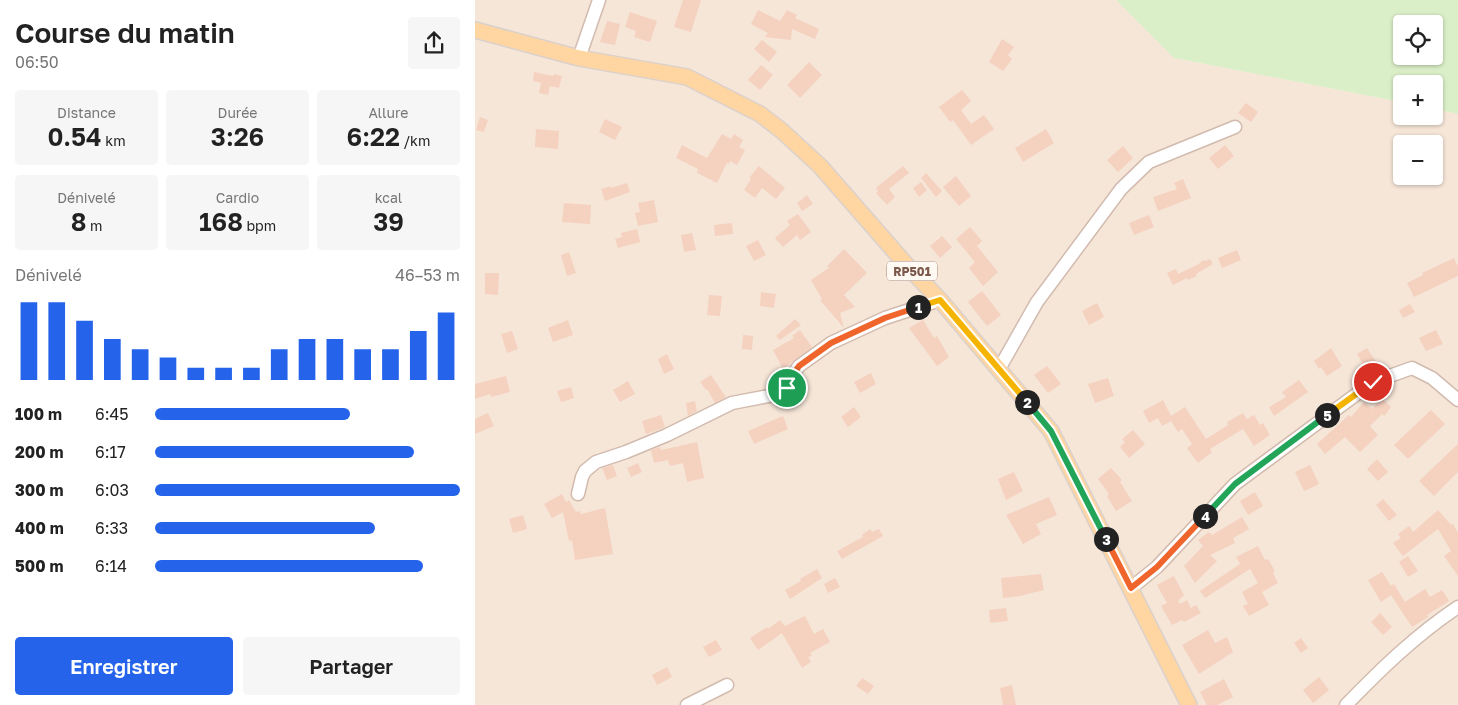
<!DOCTYPE html>
<html lang="fr">
<head>
<meta charset="utf-8">
<style>
  body { margin:0; font-family:"Golos Text",sans-serif; background:#f6f6f6; color:#222; height:100vh; display:flex; flex-direction:column; font-size:19px; white-space:nowrap }
  * { box-sizing:border-box; margin:0 }
  p { font-size:16px; color:#767676 }
  .icon { flex:none; width:28px; height:28px; fill:none; stroke:currentColor; stroke-width:2; stroke-linecap:round; stroke-linejoin:round }
  .map { position:relative; flex:1; overflow:hidden }
  .sheet { display:flex; flex-direction:column; background:#fff; width:475px }
  .sheet>* { flex:none }
  .buttons { position:absolute; left:918px; top:15px; display:grid; gap:10px }
  .buttons a { display:grid; place-items:center; width:50px; height:50px; border-radius:5px; background:#fff; box-shadow:0 1px 4px #0004; font-size:25px }
  .pin { position:absolute; display:grid; place-items:center; width:42px; height:42px; color:#fff; margin:-21px; border:2px solid #fff; border-radius:50%; box-shadow:0 1px 5px #0007 }
  .km { position:absolute; width:25px; height:25px; margin:-12px; border-radius:50%; background:#222; color:#fff; font-size:14px; line-height:25px; text-align:center }
  .round { display:grid; place-items:center; flex:none; width:52px; height:52px; border-radius:5px; background:#f6f6f6 }
  .headline { display:flex; align-items:center; justify-content:space-between; height:85px; padding:0 15px }
  h1 { font-size:28px; font-weight:600; line-height:38px }
  .metrics { display:grid; grid-template-columns:repeat(3,1fr); gap:8px; height:85px; padding:5px 15px }
  .metrics div { display:grid; align-content:center; border-radius:5px; background:#f6f6f6; text-align:center }
  .metrics b { font-size:25px; font-weight:600 }
  .metrics small { font-size:14px; font-weight:400 }
  .metrics p { font-size:14px }
  .chart { height:140px; padding:10px 15px }
  .chart p { display:flex; justify-content:space-between }
  .chart svg { width:100%; height:90px; margin-top:5px; stroke:#2563eb; stroke-width:6 }
  .primary-button { display:flex; gap:10px; margin-top:auto; padding:10px 15px }
  .primary-button a { flex:1; height:58px; border-radius:5px; background:#2563eb; color:#fff; font-size:20px; font-weight:600; line-height:58px; text-align:center }
  .primary-button a+a { background:#f6f6f6; color:#222 }
  ul { padding:0 15px; list-style:none; font-size:16px }
  li { display:grid; grid-template-columns:80px 60px 1fr; align-items:center; height:38px }
  li i { height:12px; border-radius:6px; background:#2563eb }
  main { display:flex; flex:1; min-height:0 }
  .map>svg:first-child { display:block }
</style>
</head>
<body>
<main>
<section class="sheet">
<div class="headline"><div><h1>Course du matin</h1><p>06:50</p></div><a class="round"><svg class="icon" aria-label="share" viewBox="0 0 24 24"><path d="M12 15V3M7 8l5-5 5 5M5 13v7h14v-7"/></svg></a></div>
<div class="metrics">
<div><p>Distance</p><b>0.54<small> km</small></b></div>
<div><p>Durée</p><b>3:26</b></div>
<div><p>Allure</p><b>6:22<small> /km</small></b></div>
</div>
<div class="metrics">
<div><p>Dénivelé</p><b>8<small> m</small></b></div>
<div><p>Cardio</p><b>168<small> bpm</small></b></div>
<div><p>kcal</p><b>39</b></div>
</div>
<div class="chart"><p><span>Dénivelé</span>46–53 m</p>
<svg viewBox="0 0 160 44" preserveAspectRatio="none"><path d="M5 44V6M15 44V6M25 44V15M35 44V24M45 44V29M55 44V33M65 44V38M75 44V38M85 44V38M95 44V29M105 44V24M115 44V24M125 44V29M135 44V29M145 44V20M155 44V11"/></svg>
</div>
<ul>
<li><b>100 m</b>6:45<i style="width:64%"></i></li>
<li><b>200 m</b>6:17<i style="width:85%"></i></li>
<li><b>300 m</b>6:03<i style="width:100%"></i></li>
<li><b>400 m</b>6:33<i style="width:72%"></i></li>
<li><b>500 m</b>6:14<i style="width:88%"></i></li>
</ul>
<div class="primary-button"><a>Enregistrer</a><a>Partager</a></div>
</section>
<div class="map">
<svg width="983" height="705" viewBox="0 0 983 705">
  <rect width="100%" height="100%" fill="#fef5eb"/>
  <path fill="#f6e6d8" fill-rule="evenodd" d="M0 0H641L699 58 926 102V116H959V109L983 114V705H0ZM926 144H959V176H926Z"/>
  <path fill="#daeec7" fill-rule="evenodd" d="M641 0H983V114L959 109V84H926V102L699 58ZM926 24H959V56H926Z"/>
  <g fill="#f5d1c0">
    <polygon points="208,0 226,0 216,32 199,27"/>
    <polygon points="283,10 305,21 312,10 322,15 320,18 344,29 340,39 317,29 316,40 290,37 293,33 276,24"/>
    <polygon points="155,12 182,21 175,42 159,37 161,31 150,27"/>
    <polygon points="132,21 145,24 140,45 125,42"/>
    <polygon points="527,39 539,47 533,55 537,59 528,71 514,62"/>
    <polygon points="287,40 302,52 294,62 279,49"/>
    <polygon points="334,62 347,75 325,98 312,85"/>
    <polygon points="286,65 298,75 285,90 273,80"/>
    <polygon points="59,72 78,76 79,74 87,76 84,88 75,86 73,95 64,93 66,83 58,81"/>
    <polygon points="487,90 496,101 486,110 496,124 509,115 519,129 496,145 478,120 475,122 464,107"/>
    <polygon points="771,103 783,112 776,122 763,113"/>
    <polygon points="5,117 13,120 9,132 1,130"/>
    <polygon points="130,119 147,127 140,140 124,132"/>
    <polygon points="61,129 84,131 83,149 60,147"/>
    <polygon points="571,129 579,143 548,162 540,148"/>
    <polygon points="247,134 256,139 259,134 268,140 264,147 270,150 262,165 255,161 254,164 252,163 242,183 222,173 223,169 201,158 207,145 232,158"/>
    <polygon points="750,145 759,156 743,169 734,158"/>
    <polygon points="648,146 658,158 643,172 632,160"/>
    <polygon points="284,166 310,188 301,199 287,188 280,198 269,190 276,179 274,178"/>
    <polygon points="428,166 434,173 414,189 420,197 412,205 401,193 403,191 401,188"/>
    <polygon points="451,173 467,191 461,197 446,178"/>
    <polygon points="481,176 496,196 484,206 468,187"/>
    <polygon points="708,179 716,198 683,211 678,197 702,189 699,183"/>
    <polygon points="446,182 452,190 444,197 438,188"/>
    <polygon points="152,183 155,192 130,201 126,189 136,186 136,188"/>
    <polygon points="332,195 338,204 327,211 322,203"/>
    <polygon points="179,200 183,222 163,226 160,213 165,212 163,203"/>
    <polygon points="89,203 116,205 115,224 87,222"/>
    <polygon points="323,214 336,232 325,240 322,235 308,247 300,238 315,225 312,221"/>
    <polygon points="674,215 679,227 659,235 654,223"/>
    <polygon points="257,223 258,234 240,236 239,225"/>
    <polygon points="495,227 507,241 502,246 523,272 508,286 494,268 500,262 481,239"/>
    <polygon points="162,229 165,242 143,248 140,239 147,237 146,233"/>
    <polygon points="217,233 221,250 209,252 206,235"/>
    <polygon points="467,236 477,247 465,258 455,246"/>
    <polygon points="283,240 291,255 279,261 271,246"/>
    <polygon points="369,249 392,273 369,295 380,307 365,313 369,328 345,300 347,299 336,280 354,268 352,266"/>
    <polygon points="762,250 766,260 747,268 743,258"/>
    <polygon points="94,252 101,273 92,276 86,255"/>
    <polygon points="979,258 983,267 983,276 939,297 932,283 948,275 947,273"/>
    <polygon points="735,259 738,264 721,274 722,276 713,280 712,278 698,285 692,273 701,269 703,274 722,265 729,260 730,261"/>
    <polygon points="10,273 24,273 23,295 10,294"/>
    <polygon points="507,291 526,315 512,326 493,302"/>
    <polygon points="286,292 301,294 299,308 285,306"/>
    <polygon points="234,295 247,296 245,316 232,315"/>
    <polygon points="622,303 629,317 614,325 607,311"/>
    <polygon points="935,304 940,312 928,318 924,310"/>
    <polygon points="320,319 326,325 305,340 301,336"/>
    <polygon points="93,320 98,335 78,342 73,328"/>
    <polygon points="448,320 459,338 462,336 474,357 462,366 434,328"/>
    <polygon points="325,330 337,347 308,369 298,350 319,338 317,336"/>
    <polygon points="961,330 968,344 951,351 944,338"/>
    <polygon points="37,331 43,349 32,353 26,334"/>
    <polygon points="268,335 278,336 277,350 267,349"/>
    <polygon points="856,348 867,366 852,376 846,367 844,369 839,361"/>
    <polygon points="892,348 902,363 891,369 882,354"/>
    <polygon points="192,354 199,369 189,374 183,359"/>
    <polygon points="572,366 586,384 573,393 559,375"/>
    <polygon points="396,373 401,384 385,393 379,382"/>
    <polygon points="236,375 251,397 240,403 232,389 231,390 225,382"/>
    <polygon points="31,376 35,392 16,397 15,394 0,399 0,384"/>
    <polygon points="633,378 639,396 620,403 613,384"/>
    <polygon points="824,380 833,392 799,416 794,407 811,397 807,392"/>
    <polygon points="153,381 160,394 145,402 138,390"/>
    <polygon points="96,387 99,398 86,402 82,391"/>
    <polygon points="906,398 916,407 909,416 907,414 895,426 903,435 885,452 870,437 850,454 842,444 874,415 876,417 889,402 897,409"/>
    <polygon points="688,400 696,416 710,407 731,439 753,425 752,422 768,413 772,419 779,415 785,425 788,423 795,435 779,446 768,429 735,449 737,452 723,463 712,448 717,444 707,429 703,432 696,421 687,426 683,418 674,423 668,411"/>
    <polygon points="220,401 222,411 213,416 211,403"/>
    <polygon points="379,407 386,417 373,427 366,417"/>
    <polygon points="956,410 970,424 933,459 919,445"/>
    <polygon points="13,413 19,426 0,434 0,419"/>
    <polygon points="186,415 190,427 171,434 167,421"/>
    <polygon points="308,416 313,429 279,444 273,431"/>
    <polygon points="658,430 670,444 654,458 645,447 650,442 647,439"/>
    <polygon points="222,442 229,478 212,482 208,463 195,466 193,460 179,463 176,450 185,447 186,450"/>
    <polygon points="983,444 983,472 959,496 944,481"/>
    <polygon points="902,459 913,472 903,481 892,469"/>
    <polygon points="163,463 167,472 156,477 152,468"/>
    <polygon points="138,465 142,476 132,480 127,468"/>
    <polygon points="835,465 844,484 829,491 820,472"/>
    <polygon points="636,468 647,480 645,482 657,501 641,511 632,496 634,494 623,479"/>
    <polygon points="539,472 548,491 531,500 523,479"/>
    <polygon points="780,492 788,506 773,515 765,501"/>
    <polygon points="87,494 91,502 94,500 101,512 105,511 106,514 130,508 138,554 100,560 97,540 94,541 88,512 77,518 69,504"/>
    <polygon points="574,497 582,515 561,524 566,534 548,544 531,515"/>
    <polygon points="908,499 922,515 914,521 901,505"/>
    <polygon points="963,510 976,525 978,524 983,533 983,576 969,556 976,551 963,529 928,556 918,543 926,538 923,534 934,526 938,532"/>
    <polygon points="48,515 52,529 38,533 34,519"/>
    <polygon points="767,517 774,529 758,538 760,543 735,555 742,561 720,583 709,566 728,546 723,540 734,532 737,535"/>
    <polygon points="395,529 397,532 404,529 408,536 367,559 362,551 388,537 387,535"/>
    <polygon points="783,546 790,560 793,559 800,571 798,573 803,583 787,592 794,605 774,616 768,606 773,604 767,592 783,583 775,569 730,598 725,591 765,564 761,557"/>
    <polygon points="933,556 943,571 933,577 924,562"/>
    <polygon points="342,569 347,578 315,599 310,590 326,581 325,579"/>
    <polygon points="907,572 916,586 919,584 930,602 950,589 955,597 967,590 974,601 952,615 953,617 937,627 916,595 906,602 893,580"/>
    <polygon points="566,574 569,590 545,596 528,598 526,578"/>
    <polygon points="699,576 709,595 703,601 705,604 712,600 716,608 721,605 726,613 709,622 707,620 697,625 686,606 692,603 682,585"/>
    <polygon points="360,578 365,587 353,593 349,584"/>
    <polygon points="531,608 533,621 515,623 514,610"/>
    <polygon points="905,613 917,627 908,635 896,622"/>
    <polygon points="330,616 339,634 348,629 355,642 335,653 337,656 333,657 336,662 327,668 307,633 283,650 275,638 292,627 293,629 305,620 310,626"/>
    <polygon points="733,630 740,643 752,637 758,652 724,674 707,645"/>
    <polygon points="826,638 833,648 826,653 819,643"/>
    <polygon points="241,640 247,650 234,657 228,647"/>
    <polygon points="192,667 197,677 182,685 177,675"/>
    <polygon points="844,677 854,690 838,703 828,690"/>
    <polygon points="387,678 399,686 393,694 381,686"/>
    <polygon points="749,679 758,697 742,705 732,705 725,692"/>
    <polygon points="537,685 541,705 528,705 525,688"/>
  </g>
  <g fill="none" stroke-linecap="round" stroke-linejoin="round">
    <defs>
      <g id="minor">
        <polyline points="104,58 124,0"/>
        <polyline points="524,369 562,302 646,189 674,162 760,127"/>
        <polyline points="103,494 107,477 110,471 121,462 151,452 192,435 257,403 304,394 312,388 317,376 324,366 356,343 410,318 465,300"/>
        <polyline points="656,588 682,567 760,484 898,382 937,368 957,378 983,400"/>
        <polyline points="212,705 252,685"/>
        <path d="M871 705C906 669 941 635 983 607"/>
      </g>
      <polyline id="major" points="0,30 104,58 212,77 285,114 307,131 345,166 435,269 465,300 576,431 714,705"/>
    </defs>
    <use href="#minor" stroke="#d2bbae" stroke-width="15"/>
    <use href="#major" stroke="#dad1cd" stroke-width="18"/>
    <use href="#minor" stroke="#fff" stroke-width="12"/>
    <use href="#major" stroke="#ffd5a1" stroke-width="15"/>
  </g>
  <g fill="none" stroke-linecap="round" stroke-linejoin="round">
    <defs>
      <polyline id="split-1" points="312,388 317,376 324,366 356,343 410,318 443,307"/>
      <polyline id="split-2" points="443,307 465,300 552,402"/>
      <polyline id="split-3" points="552,402 576,431 631,539"/>
      <polyline id="split-4" points="631,539 656,588 682,567 730,516"/>
      <polyline id="split-5" points="730,516 760,484 852,415"/>
      <polyline id="split-6" points="852,415 898,382"/>
    </defs>
    <use href="#split-1" stroke="#fff" stroke-width="10"/>
    <use href="#split-2" stroke="#fff" stroke-width="10"/>
    <use href="#split-3" stroke="#fff" stroke-width="10"/>
    <use href="#split-4" stroke="#fff" stroke-width="10"/>
    <use href="#split-5" stroke="#fff" stroke-width="10"/>
    <use href="#split-6" stroke="#fff" stroke-width="10"/>
    <use href="#split-1" stroke="#f0652b" stroke-width="6"/>
    <use href="#split-2" stroke="#f5b400" stroke-width="6"/>
    <use href="#split-3" stroke="#22a559" stroke-width="6"/>
    <use href="#split-4" stroke="#f0652b" stroke-width="6"/>
    <use href="#split-5" stroke="#22a559" stroke-width="6"/>
    <use href="#split-6" stroke="#f5b400" stroke-width="6"/>
  </g>
  <g text-anchor="middle" dominant-baseline="central" stroke-width="4.5" stroke-linejoin="round" paint-order="stroke">
    <rect fill="#fff9f3" stroke="#a3897d" stroke-width="1" x="412" y="261.5" width="50" height="19" rx="4"/>
    <g font-size="12" font-weight="bold" fill="#7c594b">
      <text x="437" y="271">RP501</text>
    </g>
  </g>
</svg>
<div class="buttons">
<a><svg class="icon" aria-label="locate" viewBox="0 0 24 24"><circle cx="12" cy="12" r="6"/><path d="M12 2v4M12 18v4M2 12h4M18 12h4"/></svg></a>
<a>+</a>
<a>−</a>
</div>
<div class="pin" style="left:312px;top:388px;background:#1e9e55"><svg class="icon" aria-label="arrive" viewBox="0 0 24 24"><path d="M6 21V4h12l-3 4 3 4H6"/></svg></div>
<div class="pin" style="left:898px;top:382px;background:#d93025"><svg class="icon" aria-label="check" viewBox="0 0 24 24"><path d="M5 12l5 5 9-10"/></svg></div>
<b class="km" style="left:443px;top:307px">1</b>
<b class="km" style="left:552px;top:402px">2</b>
<b class="km" style="left:631px;top:539px">3</b>
<b class="km" style="left:730px;top:516px">4</b>
<b class="km" style="left:852px;top:415px">5</b>
</div>
</main>
</body>
</html>
